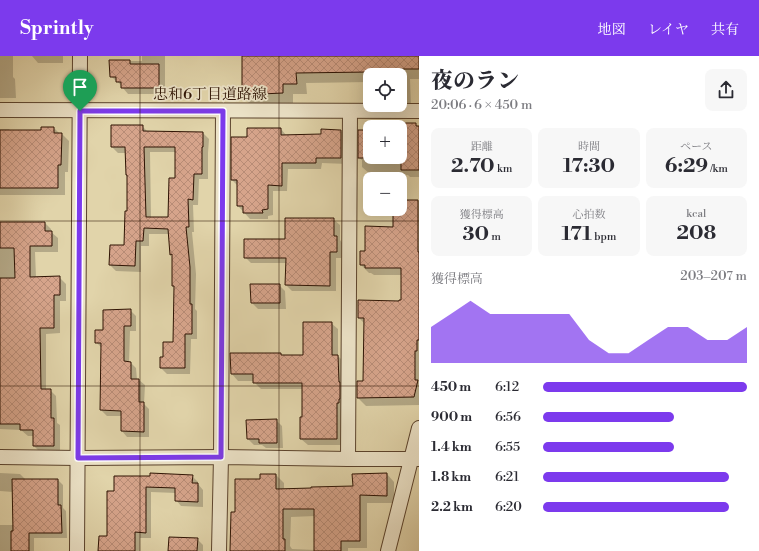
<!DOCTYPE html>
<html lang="ja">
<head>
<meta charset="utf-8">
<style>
  body { margin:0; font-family:"Libre Bodoni","Noto Serif JP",serif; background:#f7f7f7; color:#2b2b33; height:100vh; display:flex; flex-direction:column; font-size:15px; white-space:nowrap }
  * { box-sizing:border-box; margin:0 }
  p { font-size:13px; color:#7c7c81 }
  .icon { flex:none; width:22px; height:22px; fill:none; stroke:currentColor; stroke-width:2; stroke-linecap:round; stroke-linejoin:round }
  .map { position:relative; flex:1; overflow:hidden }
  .drawer { display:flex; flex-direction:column; background:#fff; width:340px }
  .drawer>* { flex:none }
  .tools { position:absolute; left:363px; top:12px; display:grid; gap:8px }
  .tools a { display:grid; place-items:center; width:44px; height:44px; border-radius:8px; background:#fff; box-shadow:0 4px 16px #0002; font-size:20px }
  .pin { position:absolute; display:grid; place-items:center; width:34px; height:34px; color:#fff; margin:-41px -17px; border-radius:50% 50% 50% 0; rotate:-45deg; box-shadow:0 0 4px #0007 }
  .pin .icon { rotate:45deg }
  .round { display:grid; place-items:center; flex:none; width:42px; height:42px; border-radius:8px; background:#f7f7f7 }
  .overview { display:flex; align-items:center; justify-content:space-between; height:68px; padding:0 12px }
  h1 { font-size:22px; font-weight:800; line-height:30px }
  .figures { display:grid; grid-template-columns:repeat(3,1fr); gap:6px; height:68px; padding:4px 12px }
  .figures div { display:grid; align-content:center; border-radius:8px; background:#f7f7f7; text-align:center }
  .figures b { font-size:20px; font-weight:800 }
  .figures small { font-size:11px; font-weight:400 }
  .figures p { font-size:11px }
  .chart { height:112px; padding:8px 12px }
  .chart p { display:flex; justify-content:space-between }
  .chart svg { width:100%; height:72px; margin-top:4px; fill:#7c3aed; opacity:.7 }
  ul { padding:0 12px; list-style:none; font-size:13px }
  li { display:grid; grid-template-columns:64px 48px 1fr; align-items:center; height:30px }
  li i { height:10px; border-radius:5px; background:#7c3aed }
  header { display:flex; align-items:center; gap:24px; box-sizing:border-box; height:56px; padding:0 20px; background:#7c3aed; color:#fff }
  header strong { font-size:19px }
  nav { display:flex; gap:22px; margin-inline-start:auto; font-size:14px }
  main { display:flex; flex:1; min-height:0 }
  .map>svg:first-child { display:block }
</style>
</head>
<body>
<header>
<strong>Sprintly</strong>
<nav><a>地図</a><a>レイヤ</a><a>共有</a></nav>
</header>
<main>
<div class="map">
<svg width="419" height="495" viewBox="0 0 419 495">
  <defs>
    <pattern id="building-cross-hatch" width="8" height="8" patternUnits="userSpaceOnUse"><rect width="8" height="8" fill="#d6a48b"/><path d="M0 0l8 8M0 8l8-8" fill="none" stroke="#b88c76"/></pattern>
  </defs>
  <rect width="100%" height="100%" fill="#e1d4aa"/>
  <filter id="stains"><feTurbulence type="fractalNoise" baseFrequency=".005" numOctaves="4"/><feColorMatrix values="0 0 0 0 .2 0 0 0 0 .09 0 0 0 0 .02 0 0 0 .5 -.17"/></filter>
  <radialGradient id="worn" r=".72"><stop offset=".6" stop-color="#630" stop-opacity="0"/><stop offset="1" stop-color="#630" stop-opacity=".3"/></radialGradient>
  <g fill="#0003" fill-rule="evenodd">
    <polygon points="0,0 13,0 13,21 15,23 16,42 0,42"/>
    <polygon points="32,0 63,0 63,7 38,7"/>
    <polygon points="142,0 165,0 165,38 128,38 118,26 117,26 111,20 110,5 142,5"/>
    <polygon points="243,0 419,0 419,23 410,23 411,52 400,49 400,19 370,19 370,26 306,27 307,38 293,38 293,47 271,47 271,51 253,51 243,41"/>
    <polygon points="415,68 419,71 419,121 410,121 408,119 370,118 362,111 362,104 359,102 370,75 370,101 400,101 400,95 402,95"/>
    <path d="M142 70 148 76 203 77 209 83 208 97V123H199L198 149H193L194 176H192L196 218 195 253 197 255V283H191L190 318H167L161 312 164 302 174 287 175 231 173 230V200L171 198 169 178H149V190H141V216L116 215 110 209 111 190H125L128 156V121L127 119 126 97H118L112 91ZM150 96H176V123L169 162H151Z"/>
    <polygon points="54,72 60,78 62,78 69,85 68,116 65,116 65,139 0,139 0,73 9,73 11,75 42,75"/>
    <polygon points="281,73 286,79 322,79 341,75 347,81 347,108 322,107 321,113 288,113 287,135 273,135 273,159 268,160 268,163 250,163 238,150 238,130 232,124 248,82"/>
    <polygon points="400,145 419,145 419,349 366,350 358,342 358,326 364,326 364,267 359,262 400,246 402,245 402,219 374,219 371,217 369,217 361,209 366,196 394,172 394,153 400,153"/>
    <polygon points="333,163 340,169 340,184 343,188 343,202 336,202 336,235 292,235 286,229 286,207 251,207 245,201"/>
    <polygon points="0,167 45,167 51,173 51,176 58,182 58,196 35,196 36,222 59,221 66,228 66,245 60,245 60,277 46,278 46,334 50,334 56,340 57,367 60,369 60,396 40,396 34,390 34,380 28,380 21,374 0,373"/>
    <polygon points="279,229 285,235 286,253 258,253 252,247"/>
    <polygon points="130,254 136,260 136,275 130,275 129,307 131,307 136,312 137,324 139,324 145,329 144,348 149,353 149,381 127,381 122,375 122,360 107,360 101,354 102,292 96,286 104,275"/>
    <polygon points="331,267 338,273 338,300 345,307 343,389 308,389 301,383 303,333 261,333 254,326 254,325 238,325 232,318 281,298 283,300 304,300"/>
    <polygon points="276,364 282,370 283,392 266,392 262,389 254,389 248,383"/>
    <polygon points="0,417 20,418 26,424 58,424 63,429 63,452 66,455 67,482 34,482 34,495 0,495 0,469 14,469 13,436 0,435"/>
    <path d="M387 418 394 426V447H367V492H348V495H231L236 457 261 424 276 419 284 427V433L354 431ZM315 460V494L292 493 290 490 291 461Z"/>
    <polygon points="192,420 198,426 198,428 203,434 203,451 181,450 176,444 176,437 151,436 151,482 140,482 140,495 99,495 108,481 115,436"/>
    <polygon points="197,483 203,489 203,495 169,495"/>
  </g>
  <g fill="url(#building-cross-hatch)" stroke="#2e1303" fill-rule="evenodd">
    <polygon points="242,0 419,0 419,13 400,13 400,19 369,19 369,16 296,17 297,28 283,28 283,37 261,38 261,41 242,41"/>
    <polygon points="109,4 130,4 130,8 159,8 159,32 121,32 121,26 116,26 116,21 110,21"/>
    <polygon points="401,67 416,67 416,70 419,70 419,114 401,114"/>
    <path d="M111 69H143V75L203 76V91H202V118H194L193 144 188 143 189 171H186L190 211V248H192V278H185V312H160V301H163V286H173L174 230H172V198L170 199 168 173 144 172 143 185H136L135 210 109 209 110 189H124L125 155H127V119H126L125 91H111ZM144 91H175V122H169L168 161H146Z"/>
    <polygon points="41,71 54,71 54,77 62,77 61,109 58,109 58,132 0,132 0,74 41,74"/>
    <polygon points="247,72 281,72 281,79 321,78 321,73 340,74 341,74 341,102 316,102 316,107 282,107 282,130 268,129 268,153 262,154 263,157 243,157 243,150 237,150 237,124 231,124 231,81 247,81"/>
    <rect x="358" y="74" width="12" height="28"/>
    <polygon points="400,144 418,144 418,196 419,196 419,284 417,284 417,295 415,295 415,324 418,324 414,341 357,342 357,325 363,325 364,262 358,262 358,244 399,245 399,244 401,244 401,212 365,212 365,209 360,209 360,195 365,195 365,170 393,171 393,153 400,153"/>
    <polygon points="285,162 334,162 334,180 337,180 337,196 330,196 330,230 285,229 286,202 244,202 244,183 285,183"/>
    <polygon points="0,166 45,166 45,175 52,175 52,190 30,190 30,221 60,220 60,239 54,239 54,272 40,272 41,333 51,333 51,362 54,362 54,390 33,390 33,374 20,374 20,368 0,368 0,222 15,222 14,192 0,192"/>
    <polygon points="250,228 280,228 280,247 251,247"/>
    <polygon points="131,253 131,270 124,270 124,305 131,306 131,323 139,323 139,346 144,346 144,376 121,375 121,355 100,354 101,287 95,287 95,274 103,274 103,254"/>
    <polygon points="303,266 332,266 332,299 338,299 339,326 340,326 340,343 339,343 339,347 337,347 337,383 300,383 300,361 302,361 302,327 253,327 253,318 231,318 230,297 281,297 281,299 303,299"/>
    <polygon points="277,363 277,387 259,387 259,383 247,383 246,364"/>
    <polygon points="150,417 193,419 192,427 198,427 198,446 175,445 175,432 146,431 146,477 135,476 135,495 98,495 99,480 107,480 107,435 114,435 114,420 150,420"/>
    <polygon points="387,417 387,440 360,439 360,485 341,485 341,495 314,495 314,453 283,453 283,483 285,483 285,495 230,495 231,456 235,456 235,423 260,423 260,418 276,418 276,433 311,432 311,431 353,430 352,418"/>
    <polygon points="12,423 58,423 58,449 61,449 62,477 29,477 29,495 11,495 11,475 13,475"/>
    <polygon points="169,481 198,482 197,495 168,495"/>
  </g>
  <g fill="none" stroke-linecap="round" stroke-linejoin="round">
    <defs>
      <g id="street">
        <polyline points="0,54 419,55"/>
        <polyline points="0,401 78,402 221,401 348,403 419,403"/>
        <polyline points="348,403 350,55"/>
        <polyline points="77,495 80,0"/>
        <polyline points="219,495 221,401 223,55"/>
        <polyline points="388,495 419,372"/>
      </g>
    </defs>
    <use href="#street" stroke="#5b432d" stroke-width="16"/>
    <use href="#street" stroke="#ece3c8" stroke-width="14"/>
  </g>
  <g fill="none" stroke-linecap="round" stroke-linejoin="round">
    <defs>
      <polygon id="route" points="80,55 223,55 221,401 78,402"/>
    </defs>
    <use href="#route" stroke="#fff" stroke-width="8"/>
    <use href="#route" stroke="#7c3aed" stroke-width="5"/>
  </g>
  <path fill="none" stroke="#2e1303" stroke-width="1" stroke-opacity="0.55" d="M140 0V495M279 0V495M0 165H419M0 330H419"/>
  <g text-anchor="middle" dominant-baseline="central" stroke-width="3.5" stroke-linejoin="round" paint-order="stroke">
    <g font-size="15" fill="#2e1303" stroke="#ece3c8">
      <text x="210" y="38">忠和6丁目道路線</text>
    </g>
  </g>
  <rect width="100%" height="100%" filter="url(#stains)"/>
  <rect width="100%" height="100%" fill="url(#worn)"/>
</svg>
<div class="tools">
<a><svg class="icon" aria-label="locate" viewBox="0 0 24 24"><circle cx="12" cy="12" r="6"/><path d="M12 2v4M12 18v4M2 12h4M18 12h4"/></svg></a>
<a>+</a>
<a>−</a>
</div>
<div class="pin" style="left:80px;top:55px;background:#1e9e55"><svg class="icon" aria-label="arrive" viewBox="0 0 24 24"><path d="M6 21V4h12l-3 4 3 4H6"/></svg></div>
</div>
<section class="drawer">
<div class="overview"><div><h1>夜のラン</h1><p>20:06 · 6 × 450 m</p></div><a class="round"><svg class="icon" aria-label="share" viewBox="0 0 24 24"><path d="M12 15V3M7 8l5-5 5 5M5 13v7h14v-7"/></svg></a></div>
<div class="figures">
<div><p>距離</p><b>2.70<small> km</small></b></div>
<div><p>時間</p><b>17:30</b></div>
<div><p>ペース</p><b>6:29<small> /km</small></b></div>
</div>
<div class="figures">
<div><p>獲得標高</p><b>30<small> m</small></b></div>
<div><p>心拍数</p><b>171<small> bpm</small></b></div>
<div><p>kcal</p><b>208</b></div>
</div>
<div class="chart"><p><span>獲得標高</span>203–207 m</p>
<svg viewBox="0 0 160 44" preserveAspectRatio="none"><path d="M0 44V22L10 14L20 6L30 14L40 14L50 14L60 14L70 14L80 30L90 38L100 38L110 30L120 22L130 22L140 30L150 30L160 22V44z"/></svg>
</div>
<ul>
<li><b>450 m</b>6:12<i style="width:100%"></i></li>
<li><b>900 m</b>6:56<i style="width:64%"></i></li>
<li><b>1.4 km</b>6:55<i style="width:64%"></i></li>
<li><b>1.8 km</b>6:21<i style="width:91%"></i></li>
<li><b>2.2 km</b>6:20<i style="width:91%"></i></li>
</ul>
</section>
</main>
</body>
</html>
